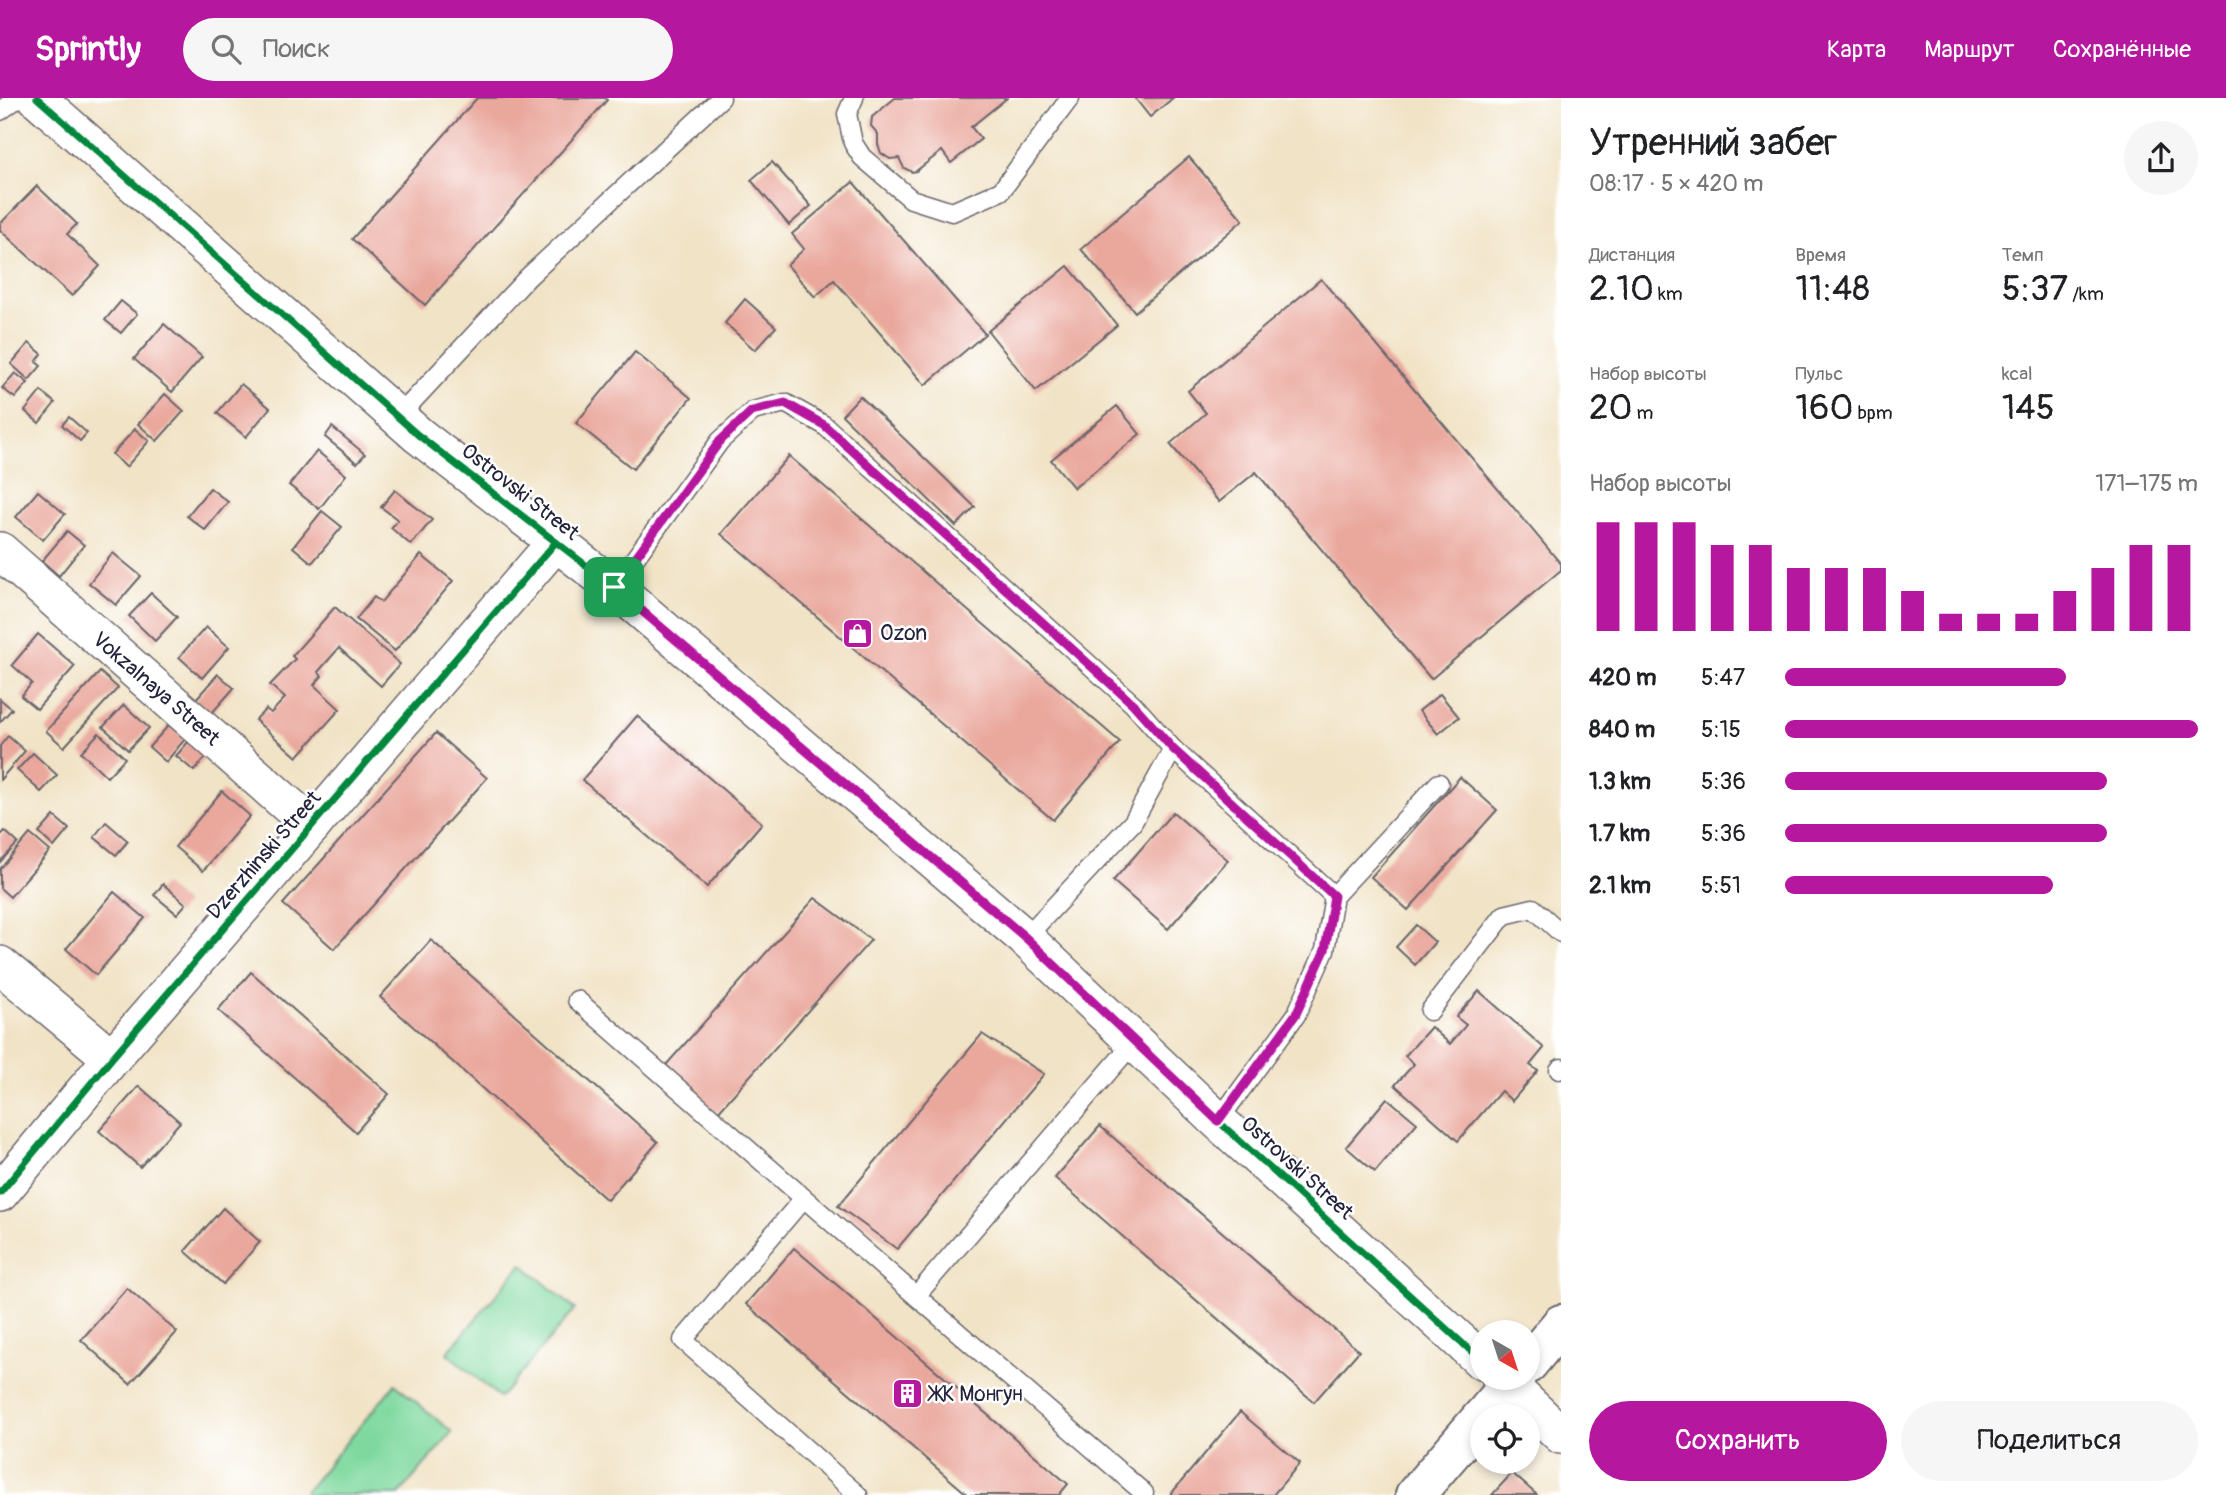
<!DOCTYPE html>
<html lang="ru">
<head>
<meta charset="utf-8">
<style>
  body { margin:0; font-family:Pangolin,sans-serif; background:#f6f6f6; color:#202124; height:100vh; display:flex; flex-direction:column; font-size:26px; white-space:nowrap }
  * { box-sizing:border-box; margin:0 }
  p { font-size:23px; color:#757577 }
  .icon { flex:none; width:38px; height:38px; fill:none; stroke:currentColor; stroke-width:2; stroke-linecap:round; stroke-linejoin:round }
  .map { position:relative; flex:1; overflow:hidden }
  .details { display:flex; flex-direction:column; background:#fff; width:665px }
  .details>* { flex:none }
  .needle { width:46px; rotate:141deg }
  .buttons { position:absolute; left:1470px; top:1222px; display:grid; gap:14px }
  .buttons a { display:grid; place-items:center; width:70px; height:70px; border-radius:50%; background:#fff; box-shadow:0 4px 10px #0003; font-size:35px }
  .pin { position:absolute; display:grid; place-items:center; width:60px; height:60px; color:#fff; margin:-30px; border-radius:14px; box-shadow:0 4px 10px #0006 }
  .round { display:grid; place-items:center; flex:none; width:74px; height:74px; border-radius:37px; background:#f6f6f6 }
  .head { display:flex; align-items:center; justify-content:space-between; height:119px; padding:0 28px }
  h1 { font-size:38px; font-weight:600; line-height:52px }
  .figures { display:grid; grid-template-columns:repeat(3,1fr); gap:10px; height:119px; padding:7px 28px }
  .figures div { display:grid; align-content:center }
  .figures b { font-size:35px; font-weight:600 }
  .figures small { font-size:19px; font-weight:400 }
  .figures p { font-size:19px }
  .chart { height:196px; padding:14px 28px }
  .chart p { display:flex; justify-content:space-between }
  .chart svg { width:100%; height:126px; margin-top:7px; stroke:#b5179e; stroke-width:6 }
  .primary-button { display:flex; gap:14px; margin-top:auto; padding:14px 28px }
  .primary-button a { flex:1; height:80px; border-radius:42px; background:#b5179e; color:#fff; font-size:28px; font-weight:600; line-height:80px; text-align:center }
  .primary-button a+a { background:#f6f6f6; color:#202124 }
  ul { padding:0 28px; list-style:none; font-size:23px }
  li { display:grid; grid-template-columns:112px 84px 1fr; align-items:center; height:52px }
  li i { height:18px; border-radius:9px; background:#b5179e }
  header { display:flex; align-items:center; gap:42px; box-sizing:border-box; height:98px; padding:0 35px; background:#b5179e; color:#fff }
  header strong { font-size:33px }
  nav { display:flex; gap:38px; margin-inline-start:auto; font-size:24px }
  .search { width:490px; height:63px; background:#f6f6f6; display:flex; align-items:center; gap:18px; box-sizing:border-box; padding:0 24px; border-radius:38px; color:#757577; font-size:26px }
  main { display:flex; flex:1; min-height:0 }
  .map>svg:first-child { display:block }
</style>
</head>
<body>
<header>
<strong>Sprintly</strong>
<div class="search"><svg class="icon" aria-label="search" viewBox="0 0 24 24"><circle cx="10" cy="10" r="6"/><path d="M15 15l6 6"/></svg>Поиск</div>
<nav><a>Карта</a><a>Маршрут</a><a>Сохранённые</a></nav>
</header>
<main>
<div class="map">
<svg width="1561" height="1397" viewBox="0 0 1561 1397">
  <rect width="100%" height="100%" fill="#fff"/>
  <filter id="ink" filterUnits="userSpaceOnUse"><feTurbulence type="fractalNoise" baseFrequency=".0143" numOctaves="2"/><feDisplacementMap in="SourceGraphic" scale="14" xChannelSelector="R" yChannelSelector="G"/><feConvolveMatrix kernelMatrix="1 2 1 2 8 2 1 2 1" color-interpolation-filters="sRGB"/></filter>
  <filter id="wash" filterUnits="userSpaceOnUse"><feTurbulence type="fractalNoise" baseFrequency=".00686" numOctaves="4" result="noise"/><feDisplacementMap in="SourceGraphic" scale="28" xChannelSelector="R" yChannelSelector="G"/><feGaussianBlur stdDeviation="1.57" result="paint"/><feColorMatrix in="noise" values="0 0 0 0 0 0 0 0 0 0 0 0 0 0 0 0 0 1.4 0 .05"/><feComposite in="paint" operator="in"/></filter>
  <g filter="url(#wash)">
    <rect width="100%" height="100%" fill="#f1e3c6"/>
    <g fill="#7fd99f" stroke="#507e6d" stroke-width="2">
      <polygon points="522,1166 575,1211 500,1300 447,1255"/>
      <polygon points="395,1286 452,1334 399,1397 306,1397 304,1395"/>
    </g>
    <g id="blocks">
      <g fill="#eaa89d">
        <polygon points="477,0 605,0 607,2 425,207 352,141"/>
        <polygon points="895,0 1007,0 971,29 981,41 951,65 942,53 916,73 912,74 904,70 899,60 890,61 881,55 878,46 878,36 871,28 872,19"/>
        <polygon points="1135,0 1173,0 1150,19"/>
        <polygon points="1189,59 1243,122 1135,214 1081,151"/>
        <polygon points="772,64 811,108 789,127 751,82"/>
        <polygon points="853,84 985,236 925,287 834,182 815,199 787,167 804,151 792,136"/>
        <polygon points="37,88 77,126 67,136 100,168 72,198 0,132 0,126"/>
        <polygon points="1068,168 1117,227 1036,293 988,233"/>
        <polygon points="1321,181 1561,466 1561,472 1431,581 1256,374 1219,404 1170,346 1206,315 1188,293"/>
        <polygon points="745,201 776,229 755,252 725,225"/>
        <polygon points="121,203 137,216 121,235 105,222"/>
        <polygon points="164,226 202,259 172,294 134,261"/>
        <polygon points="29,245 42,256 36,264 41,268 29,282 11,266"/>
        <polygon points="635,254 691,300 633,371 576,325"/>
        <polygon points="15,275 28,285 15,300 2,290"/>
        <polygon points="241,286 270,310 246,339 217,315"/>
        <polygon points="41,293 55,305 39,325 25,313"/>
        <polygon points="165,296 184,313 157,343 138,326"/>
        <polygon points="860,298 975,409 956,428 842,317"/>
        <polygon points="1117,308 1140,336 1074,390 1051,362"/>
        <polygon points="69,319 87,335 80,343 62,327"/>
        <polygon points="332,329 365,356 357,365 325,339"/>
        <polygon points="135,331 149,343 126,369 112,356"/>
        <polygon points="317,353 346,377 319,411 289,387"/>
        <polygon points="789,358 1120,644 1053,722 721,436"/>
        <polygon points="210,390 228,404 205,432 187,418"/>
        <polygon points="395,392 432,422 411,447 391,430 398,422 381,409"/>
        <polygon points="38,393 65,416 43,442 16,419"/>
        <polygon points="322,413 342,429 312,465 293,449"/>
        <polygon points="67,433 84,447 59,478 42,463"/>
        <polygon points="113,455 141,478 116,507 89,485"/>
        <polygon points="421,457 453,483 395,553 356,521 374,499 381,504"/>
        <polygon points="151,495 177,519 155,543 129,518"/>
        <polygon points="335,509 400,566 381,588 339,550 318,574 322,578 314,587 340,611 297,659 255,622 266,611 271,615 285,600 270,587 295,561 292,558"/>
        <polygon points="206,529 229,549 202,580 179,559"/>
        <polygon points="38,536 75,568 37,611 21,598 32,585 12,567"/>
        <polygon points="100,574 118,590 64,649 46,633"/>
        <polygon points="218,576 234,590 211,616 195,602"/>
        <polygon points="1440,596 1459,619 1438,636 1419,613"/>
        <polygon points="0,601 12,611 0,624"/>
        <polygon points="124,607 149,630 128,652 103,629"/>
        <polygon points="637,618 762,725 707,789 582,682"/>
        <polygon points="169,627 185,641 166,664 149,649"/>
        <polygon points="99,635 125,660 107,679 81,654"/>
        <polygon points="436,635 487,680 334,851 283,806"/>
        <polygon points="8,638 25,653 0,682 0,648"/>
        <polygon points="189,643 207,658 194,673 176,658"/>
        <polygon points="33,655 57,677 41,694 17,672"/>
        <polygon points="1460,679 1497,712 1408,812 1371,779"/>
        <polygon points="222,693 250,718 203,773 175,749"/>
        <polygon points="1173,714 1228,762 1168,831 1113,783"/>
        <polygon points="54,718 69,731 54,749 39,735"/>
        <polygon points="106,724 128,743 116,757 94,739"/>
        <polygon points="5,733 18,745 0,764 0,738"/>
        <polygon points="30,736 50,753 10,799 0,790 0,771"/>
        <polygon points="163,786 186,806 177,816 154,797"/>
        <polygon points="114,794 145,820 96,877 66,851"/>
        <polygon points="815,800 871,842 717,1015 666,967"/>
        <polygon points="1416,827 1435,844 1415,867 1396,849"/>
        <polygon points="431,842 658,1044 607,1102 380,899"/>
        <polygon points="251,874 389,996 356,1034 218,912"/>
        <polygon points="1479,893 1544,950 1530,967 1538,973 1512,1003 1501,993 1458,1043 1395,987 1414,966 1405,958 1431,929 1450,946 1466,927 1456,919"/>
        <polygon points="982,936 1044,976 897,1151 838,1108"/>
        <polygon points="139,988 180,1024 140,1069 99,1033"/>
        <polygon points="1387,1000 1417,1025 1375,1074 1346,1049"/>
        <polygon points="1100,1028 1359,1253 1314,1304 1055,1080"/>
        <polygon points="223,1110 260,1144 223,1186 185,1153"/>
        <polygon points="794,1150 1068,1386 1059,1397 968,1397 746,1206"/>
        <polygon points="127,1190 177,1234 130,1286 81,1242"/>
        <polygon points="1240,1314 1300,1365 1273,1397 1170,1397"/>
        <polygon points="1512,1375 1537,1397 1492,1397"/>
      </g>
    </g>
  </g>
  <g filter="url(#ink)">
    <use href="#blocks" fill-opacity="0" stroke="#6a666c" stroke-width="2"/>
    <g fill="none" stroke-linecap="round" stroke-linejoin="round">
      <defs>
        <g id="service">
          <polyline points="854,0 847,16 853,45 862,59 911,101 952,114 1001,93 1070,0"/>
          <polyline points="0,13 18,0"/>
          <polyline points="398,319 528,179 721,0"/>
          <polyline points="614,489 720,343 753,313 785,305 824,327 1133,606 1173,651 1133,724 1025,840"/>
          <polyline points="1173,651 1334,798"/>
          <polyline points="577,902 916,1198"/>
          <polyline points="1430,913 1504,817 1533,810 1561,835"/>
          <polyline points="1134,944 916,1198 1144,1395"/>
          <polyline points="1559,972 1561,970"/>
          <polyline points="1218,1023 1296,917 1325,852 1334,798 1439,685"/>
          <polyline points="804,1100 683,1242 858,1397"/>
        </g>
        <g id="minor">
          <polyline points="37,0 418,337 614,489 1025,840 1218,1023 1482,1263"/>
          <polyline points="0,453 312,728"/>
          <polyline points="0,867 112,960"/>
          <polyline points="0,1095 112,960 556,444"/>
          <polyline points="1500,1279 1561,1337"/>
        </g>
        <g id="tertiary">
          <polyline points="1528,1266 1561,1226"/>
          <polyline points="1483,1318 1516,1279"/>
          <polyline points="1415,1397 1482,1319"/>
        </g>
      </defs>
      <use href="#service" stroke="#6a666c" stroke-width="21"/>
      <use href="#minor" stroke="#6a666c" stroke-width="40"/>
      <use href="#tertiary" stroke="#6a666c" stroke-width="42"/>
      <use href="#service" stroke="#fff" stroke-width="18"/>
      <use href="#minor" stroke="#fff" stroke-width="37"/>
      <use href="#tertiary" stroke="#fff" stroke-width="38"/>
      <defs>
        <g id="cycleway">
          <polyline points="37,0 418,337 614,489 1025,840 1218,1023 1482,1263"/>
          <polyline points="0,1095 112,960 556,444"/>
        </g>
      </defs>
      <use href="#cycleway" stroke="#fff" stroke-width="11"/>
      <use href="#cycleway" stroke="#00873e" stroke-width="7"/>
    </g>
  </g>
  <g fill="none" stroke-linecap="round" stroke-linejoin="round" filter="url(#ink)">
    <defs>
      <polygon id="route" points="785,305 824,327 1133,606 1173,651 1334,798 1325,852 1296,916 1218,1023 1026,840 614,489 720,343 752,313"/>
    </defs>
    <use href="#route" stroke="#fff" stroke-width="14"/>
    <use href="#route" stroke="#b5179e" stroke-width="9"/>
  </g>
  <defs>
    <symbol id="shop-square" viewBox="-11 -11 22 22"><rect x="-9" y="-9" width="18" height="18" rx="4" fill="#b5179e" stroke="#fff"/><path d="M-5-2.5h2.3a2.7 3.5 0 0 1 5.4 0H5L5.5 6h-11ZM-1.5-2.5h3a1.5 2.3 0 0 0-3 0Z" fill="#fff"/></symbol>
    <symbol id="building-square" viewBox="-11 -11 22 22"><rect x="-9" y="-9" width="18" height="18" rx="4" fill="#b5179e" stroke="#fff"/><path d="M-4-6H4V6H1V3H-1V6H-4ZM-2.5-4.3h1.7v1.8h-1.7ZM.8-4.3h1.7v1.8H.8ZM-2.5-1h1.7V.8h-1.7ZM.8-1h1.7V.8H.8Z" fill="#fff"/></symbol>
  </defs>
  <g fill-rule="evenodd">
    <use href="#shop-square" x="840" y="518" width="35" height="35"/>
    <use href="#building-square" x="890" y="1278" width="35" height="35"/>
  </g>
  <g text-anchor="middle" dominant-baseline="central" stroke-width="5" stroke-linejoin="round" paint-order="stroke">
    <g font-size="21" fill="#22223b" stroke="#fff">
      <text transform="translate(520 394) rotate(38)">Ostrovski Street</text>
      <text transform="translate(156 591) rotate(41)">Vokzalnaya Street</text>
      <text transform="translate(264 757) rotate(-49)">Dzerzhinski Street</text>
      <text transform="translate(1297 1070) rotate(42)">Ostrovski Street</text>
    </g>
    <g font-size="21" fill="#22223b" stroke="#fff" text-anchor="start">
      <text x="880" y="535">Ozon</text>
      <text x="930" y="1296">ЖК Монгун</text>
    </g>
  </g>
</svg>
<div class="buttons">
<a><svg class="needle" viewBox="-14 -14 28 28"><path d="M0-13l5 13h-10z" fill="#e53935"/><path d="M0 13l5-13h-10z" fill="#757577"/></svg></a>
<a><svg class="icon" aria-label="locate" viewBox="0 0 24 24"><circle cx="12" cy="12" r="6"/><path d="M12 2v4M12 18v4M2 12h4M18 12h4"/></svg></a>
</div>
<div class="pin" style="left:614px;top:489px;background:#1e9e55"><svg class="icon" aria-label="arrive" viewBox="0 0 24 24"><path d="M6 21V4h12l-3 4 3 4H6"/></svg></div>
</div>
<section class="details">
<div class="head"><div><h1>Утренний забег</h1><p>08:17 · 5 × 420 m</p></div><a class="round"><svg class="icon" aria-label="share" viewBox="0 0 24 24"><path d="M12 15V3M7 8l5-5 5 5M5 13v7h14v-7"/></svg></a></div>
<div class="figures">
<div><p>Дистанция</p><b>2.10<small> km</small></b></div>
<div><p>Время</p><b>11:48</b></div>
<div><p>Темп</p><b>5:37<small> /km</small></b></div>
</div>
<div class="figures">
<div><p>Набор высоты</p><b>20<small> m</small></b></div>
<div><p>Пульс</p><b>160<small> bpm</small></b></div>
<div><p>kcal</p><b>145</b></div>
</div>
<div class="chart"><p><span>Набор высоты</span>171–175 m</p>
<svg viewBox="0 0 160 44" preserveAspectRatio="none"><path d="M5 44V6M15 44V6M25 44V6M35 44V14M45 44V14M55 44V22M65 44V22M75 44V22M85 44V30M95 44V38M105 44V38M115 44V38M125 44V30M135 44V22M145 44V14M155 44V14"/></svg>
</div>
<ul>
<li><b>420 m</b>5:47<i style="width:68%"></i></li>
<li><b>840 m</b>5:15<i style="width:100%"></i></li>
<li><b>1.3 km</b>5:36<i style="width:78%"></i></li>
<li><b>1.7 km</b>5:36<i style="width:78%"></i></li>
<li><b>2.1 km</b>5:51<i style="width:65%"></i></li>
</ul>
<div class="primary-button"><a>Сохранить</a><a>Поделиться</a></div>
</section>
</main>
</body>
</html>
